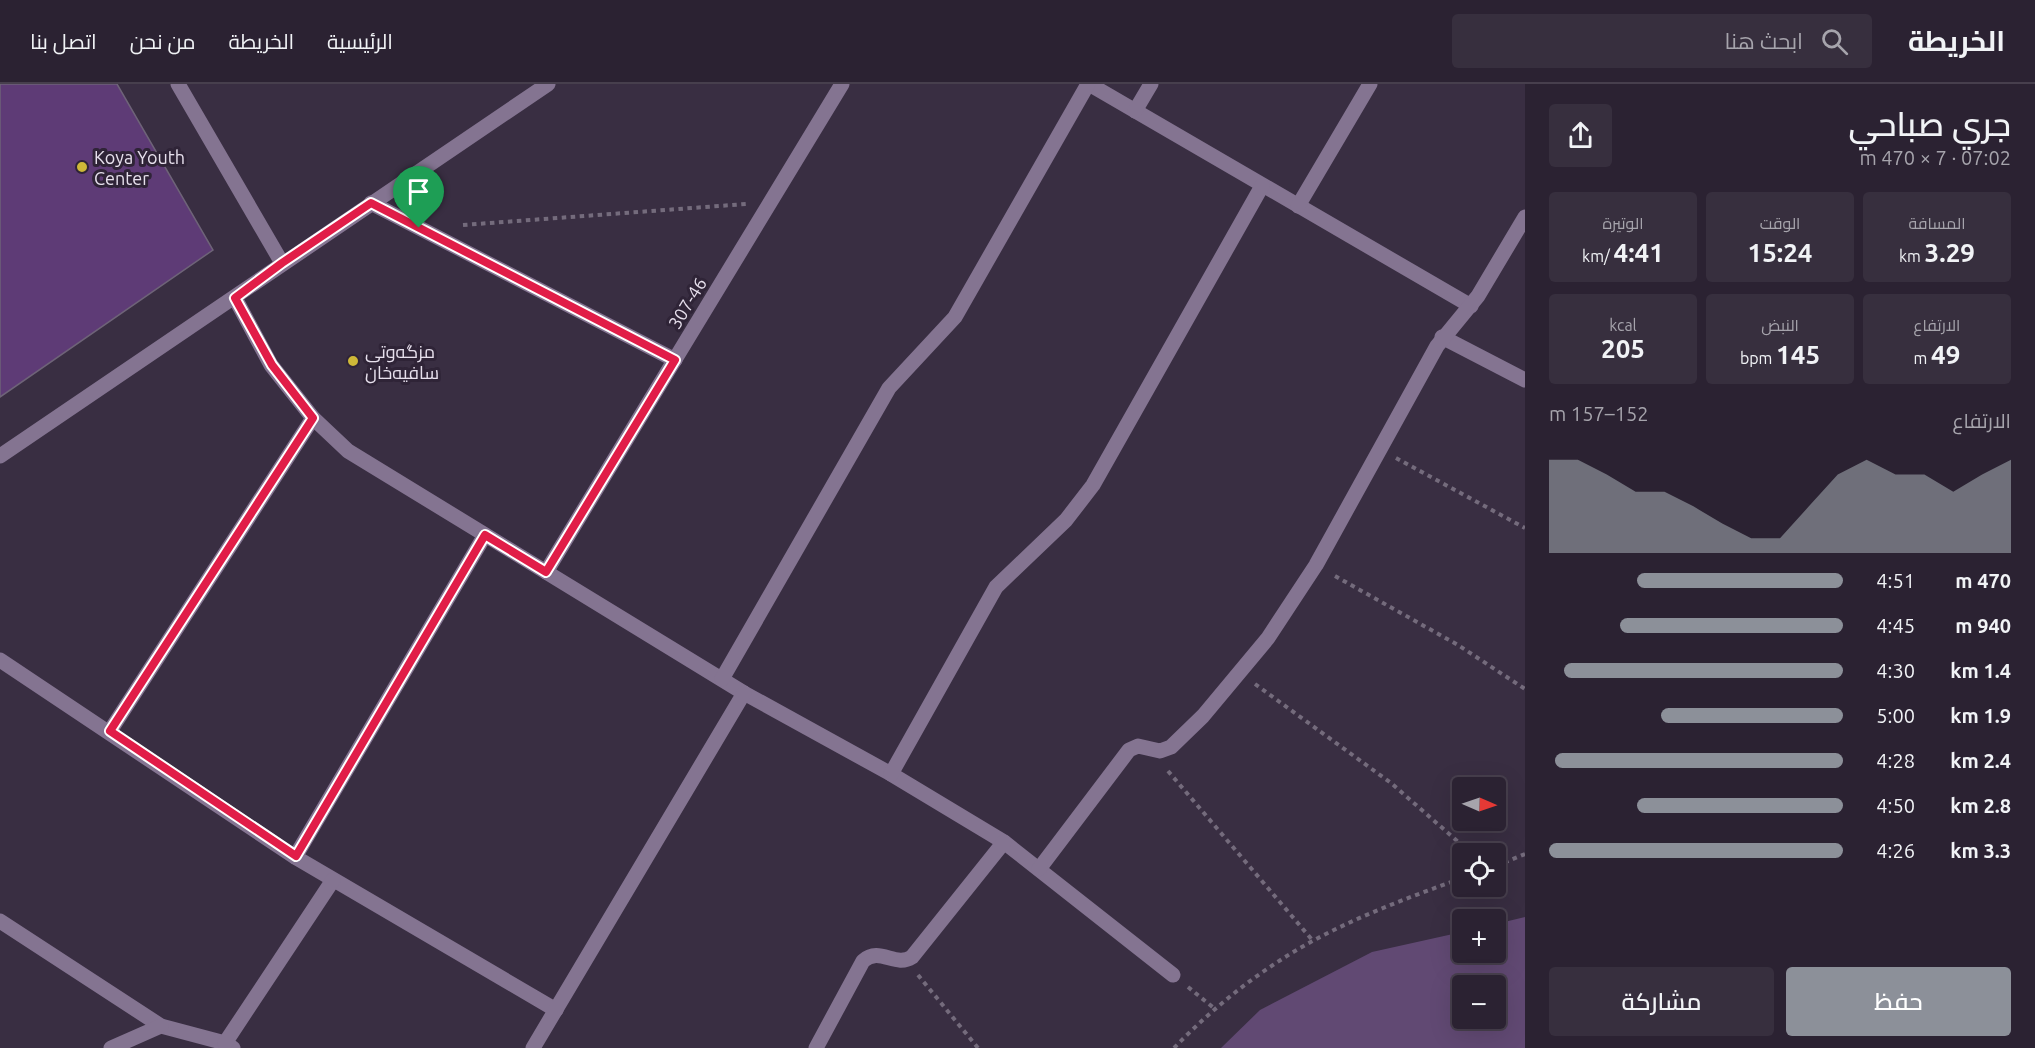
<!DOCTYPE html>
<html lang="ar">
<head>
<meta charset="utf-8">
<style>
  body { margin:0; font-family:Ubuntu,Cairo,sans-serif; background:#372f3e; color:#f1f3f6; direction:rtl; height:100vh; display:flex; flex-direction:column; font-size:22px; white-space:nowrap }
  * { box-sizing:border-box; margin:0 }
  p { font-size:20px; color:#a6a4ac }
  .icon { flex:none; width:33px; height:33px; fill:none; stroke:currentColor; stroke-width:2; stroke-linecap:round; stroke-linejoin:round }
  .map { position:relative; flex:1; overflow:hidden; direction:ltr }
  .details { display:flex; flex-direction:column; background:#2b2232; width:510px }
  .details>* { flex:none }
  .needle { width:39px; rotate:92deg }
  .tools { position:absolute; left:1452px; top:693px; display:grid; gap:12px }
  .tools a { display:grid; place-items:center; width:54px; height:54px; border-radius:6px; background:#2b2232; box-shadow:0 6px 24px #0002,0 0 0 2px #473f4d; font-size:30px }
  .pin { position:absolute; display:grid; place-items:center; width:51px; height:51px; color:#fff; margin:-62px -26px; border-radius:50% 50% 50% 0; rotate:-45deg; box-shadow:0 0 6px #0007 }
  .pin .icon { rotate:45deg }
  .round { display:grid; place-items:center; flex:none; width:63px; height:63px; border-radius:6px; background:#372f3e }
  .head { display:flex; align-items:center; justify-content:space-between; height:102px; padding:0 24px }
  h1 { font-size:33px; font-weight:600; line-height:45px }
  .figures { display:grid; grid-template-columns:repeat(3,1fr); gap:9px; height:102px; padding:6px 24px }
  .figures div { display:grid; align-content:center; border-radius:6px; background:#372f3e; text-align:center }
  .figures b { font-size:26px; font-weight:600 }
  .figures small { font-size:16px; font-weight:400 }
  .figures p { font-size:16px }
  .chart { height:168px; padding:12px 24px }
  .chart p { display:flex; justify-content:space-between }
  .chart svg { width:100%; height:108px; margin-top:6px; fill:#8c9099; opacity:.7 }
  .cta { display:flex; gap:12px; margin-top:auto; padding:12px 24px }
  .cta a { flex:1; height:69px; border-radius:6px; background:#8c9099; color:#fff; font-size:24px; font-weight:600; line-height:69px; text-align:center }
  .cta a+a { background:#372f3e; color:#f1f3f6 }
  ul { padding:0 24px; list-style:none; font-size:20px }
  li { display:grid; grid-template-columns:96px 72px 1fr; align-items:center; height:45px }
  li i { height:15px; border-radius:8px; background:#8c9099 }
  header { display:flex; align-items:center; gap:36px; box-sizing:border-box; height:84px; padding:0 30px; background:#2b2232; border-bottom:2px solid #473f4d }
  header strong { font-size:28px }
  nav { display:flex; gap:33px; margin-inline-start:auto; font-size:21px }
  .search { width:420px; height:54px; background:#372f3e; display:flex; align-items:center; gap:15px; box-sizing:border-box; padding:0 21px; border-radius:6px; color:#a6a4ac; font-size:22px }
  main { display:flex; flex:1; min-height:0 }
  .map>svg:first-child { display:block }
</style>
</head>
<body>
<header>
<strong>الخريطة</strong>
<div class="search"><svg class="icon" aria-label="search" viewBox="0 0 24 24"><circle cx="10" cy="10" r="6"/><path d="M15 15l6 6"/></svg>ابحث هنا</div>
<nav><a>الرئيسية</a><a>الخريطة</a><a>من نحن</a><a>اتصل بنا</a></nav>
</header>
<main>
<section class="details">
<div class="head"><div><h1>جري صباحي</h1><p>07:02 · 7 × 470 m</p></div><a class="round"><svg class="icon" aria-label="share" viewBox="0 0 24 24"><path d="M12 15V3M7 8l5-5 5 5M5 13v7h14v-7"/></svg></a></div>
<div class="figures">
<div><p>المسافة</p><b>3.29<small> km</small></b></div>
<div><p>الوقت</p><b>15:24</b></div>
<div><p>الوتيرة</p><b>4:41<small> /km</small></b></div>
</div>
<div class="figures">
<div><p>الارتفاع</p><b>49<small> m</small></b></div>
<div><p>النبض</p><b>145<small> bpm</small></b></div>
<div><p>kcal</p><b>205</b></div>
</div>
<div class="chart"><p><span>الارتفاع</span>152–157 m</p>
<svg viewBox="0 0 160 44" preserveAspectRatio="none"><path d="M0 44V6L10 6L20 12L30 19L40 19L50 25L60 32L70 38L80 38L90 25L100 12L110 6L120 12L130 12L140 19L150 12L160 6V44z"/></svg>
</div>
<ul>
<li><b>470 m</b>4:51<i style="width:70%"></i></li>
<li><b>940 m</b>4:45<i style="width:76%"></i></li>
<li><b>1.4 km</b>4:30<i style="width:95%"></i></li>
<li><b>1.9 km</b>5:00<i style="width:62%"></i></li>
<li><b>2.4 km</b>4:28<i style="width:98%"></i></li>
<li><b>2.8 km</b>4:50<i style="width:70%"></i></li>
<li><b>3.3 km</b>4:26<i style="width:100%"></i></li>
</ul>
<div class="cta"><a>حفظ</a><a>مشاركة</a></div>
</section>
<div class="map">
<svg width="1525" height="964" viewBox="0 0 1525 964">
  <rect width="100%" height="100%" fill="#392e42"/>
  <path fill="#614973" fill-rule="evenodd" d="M1525 833V964H1221L1260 926 1372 868 1462 848V868H1496V840ZM1462 902H1496V934H1462Z"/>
  <polygon fill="#5e3b76" stroke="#6e6378" stroke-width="1.5" points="0,0 117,0 213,166 0,313"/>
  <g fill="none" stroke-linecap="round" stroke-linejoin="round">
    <g stroke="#746b7c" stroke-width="4" stroke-dasharray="4.5 4.5" stroke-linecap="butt">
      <polyline points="463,141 746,120"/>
      <polyline points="1396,374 1525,444"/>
      <polyline points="1335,492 1458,561 1525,605"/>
      <polyline points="1255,600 1391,699 1472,770"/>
      <polyline points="1168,687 1314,858"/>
      <polyline points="1496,782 1525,770"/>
      <polyline points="918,891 978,964"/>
      <polyline points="1188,903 1215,925"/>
      <path d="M1174 964C1204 933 1239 903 1276 879 1333 841 1399 817 1462 794"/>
    </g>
    <g stroke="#847491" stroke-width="15">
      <polyline points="178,0 282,179"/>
      <polyline points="1089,0 1471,222"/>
      <polyline points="1135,27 1151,0"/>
      <polyline points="371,119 675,276"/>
      <polyline points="1298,122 1370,0"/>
      <polyline points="235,214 271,281 313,334 348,367 744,609 891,690 1004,758 1173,891"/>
      <polyline points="1442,253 1525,296"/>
      <path d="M0 372C183 249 365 123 548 0"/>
      <polyline points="546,488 842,0"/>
      <polyline points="0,576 295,773 556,926"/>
      <polyline points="722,595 889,304 955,233 1088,0"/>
      <polyline points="110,647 313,334"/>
      <polyline points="891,690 996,503 1066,436 1093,401 1262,102"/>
      <polyline points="295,773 485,451"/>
      <polyline points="1039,785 1129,666 1138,662 1160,667 1171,663 1203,632 1268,554 1316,481 1437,262 1478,212 1525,133"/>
      <polyline points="0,837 161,942 225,959 233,964"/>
      <polyline points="225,959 333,796"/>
      <polyline points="111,964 161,942"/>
      <polyline points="533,964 744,609"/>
      <path d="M816 964 863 877C880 862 895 884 912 873L1004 758"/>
    </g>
  </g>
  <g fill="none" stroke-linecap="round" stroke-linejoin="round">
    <defs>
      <polygon id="route" points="371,119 675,276 546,488 485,451 296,772 110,647 313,334 272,281 235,214 282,179"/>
    </defs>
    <use href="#route" stroke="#fff" stroke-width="12"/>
    <use href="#route" stroke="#e11d48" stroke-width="8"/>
  </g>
  <g fill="#ceb838" stroke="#2f2437" stroke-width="2">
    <circle cx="82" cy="83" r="6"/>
    <circle cx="353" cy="277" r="6"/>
  </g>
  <g text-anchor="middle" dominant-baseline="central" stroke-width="6" stroke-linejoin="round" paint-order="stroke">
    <g font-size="18" fill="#e7e0ed" stroke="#2f2437" text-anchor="start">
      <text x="94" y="73">Koya Youth<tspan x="94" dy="21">Center</tspan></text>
      <text x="365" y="267">مزگه‌وتی<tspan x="365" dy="21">سافیه‌خان</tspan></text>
    </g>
    <g font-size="18" fill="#e7e0ed" stroke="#2f2437">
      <text transform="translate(687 219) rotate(-59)">307-46</text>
    </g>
  </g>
</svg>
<div class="tools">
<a><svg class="needle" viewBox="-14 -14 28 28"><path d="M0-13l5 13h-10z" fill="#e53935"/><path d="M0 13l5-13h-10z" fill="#a6a4ac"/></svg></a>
<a><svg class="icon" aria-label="locate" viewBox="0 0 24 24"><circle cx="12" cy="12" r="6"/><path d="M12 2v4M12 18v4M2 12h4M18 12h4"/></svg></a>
<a>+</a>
<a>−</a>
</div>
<div class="pin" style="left:419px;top:144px;background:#1e9e55"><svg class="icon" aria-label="arrive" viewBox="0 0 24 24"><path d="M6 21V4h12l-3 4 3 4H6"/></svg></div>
</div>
</main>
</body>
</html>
